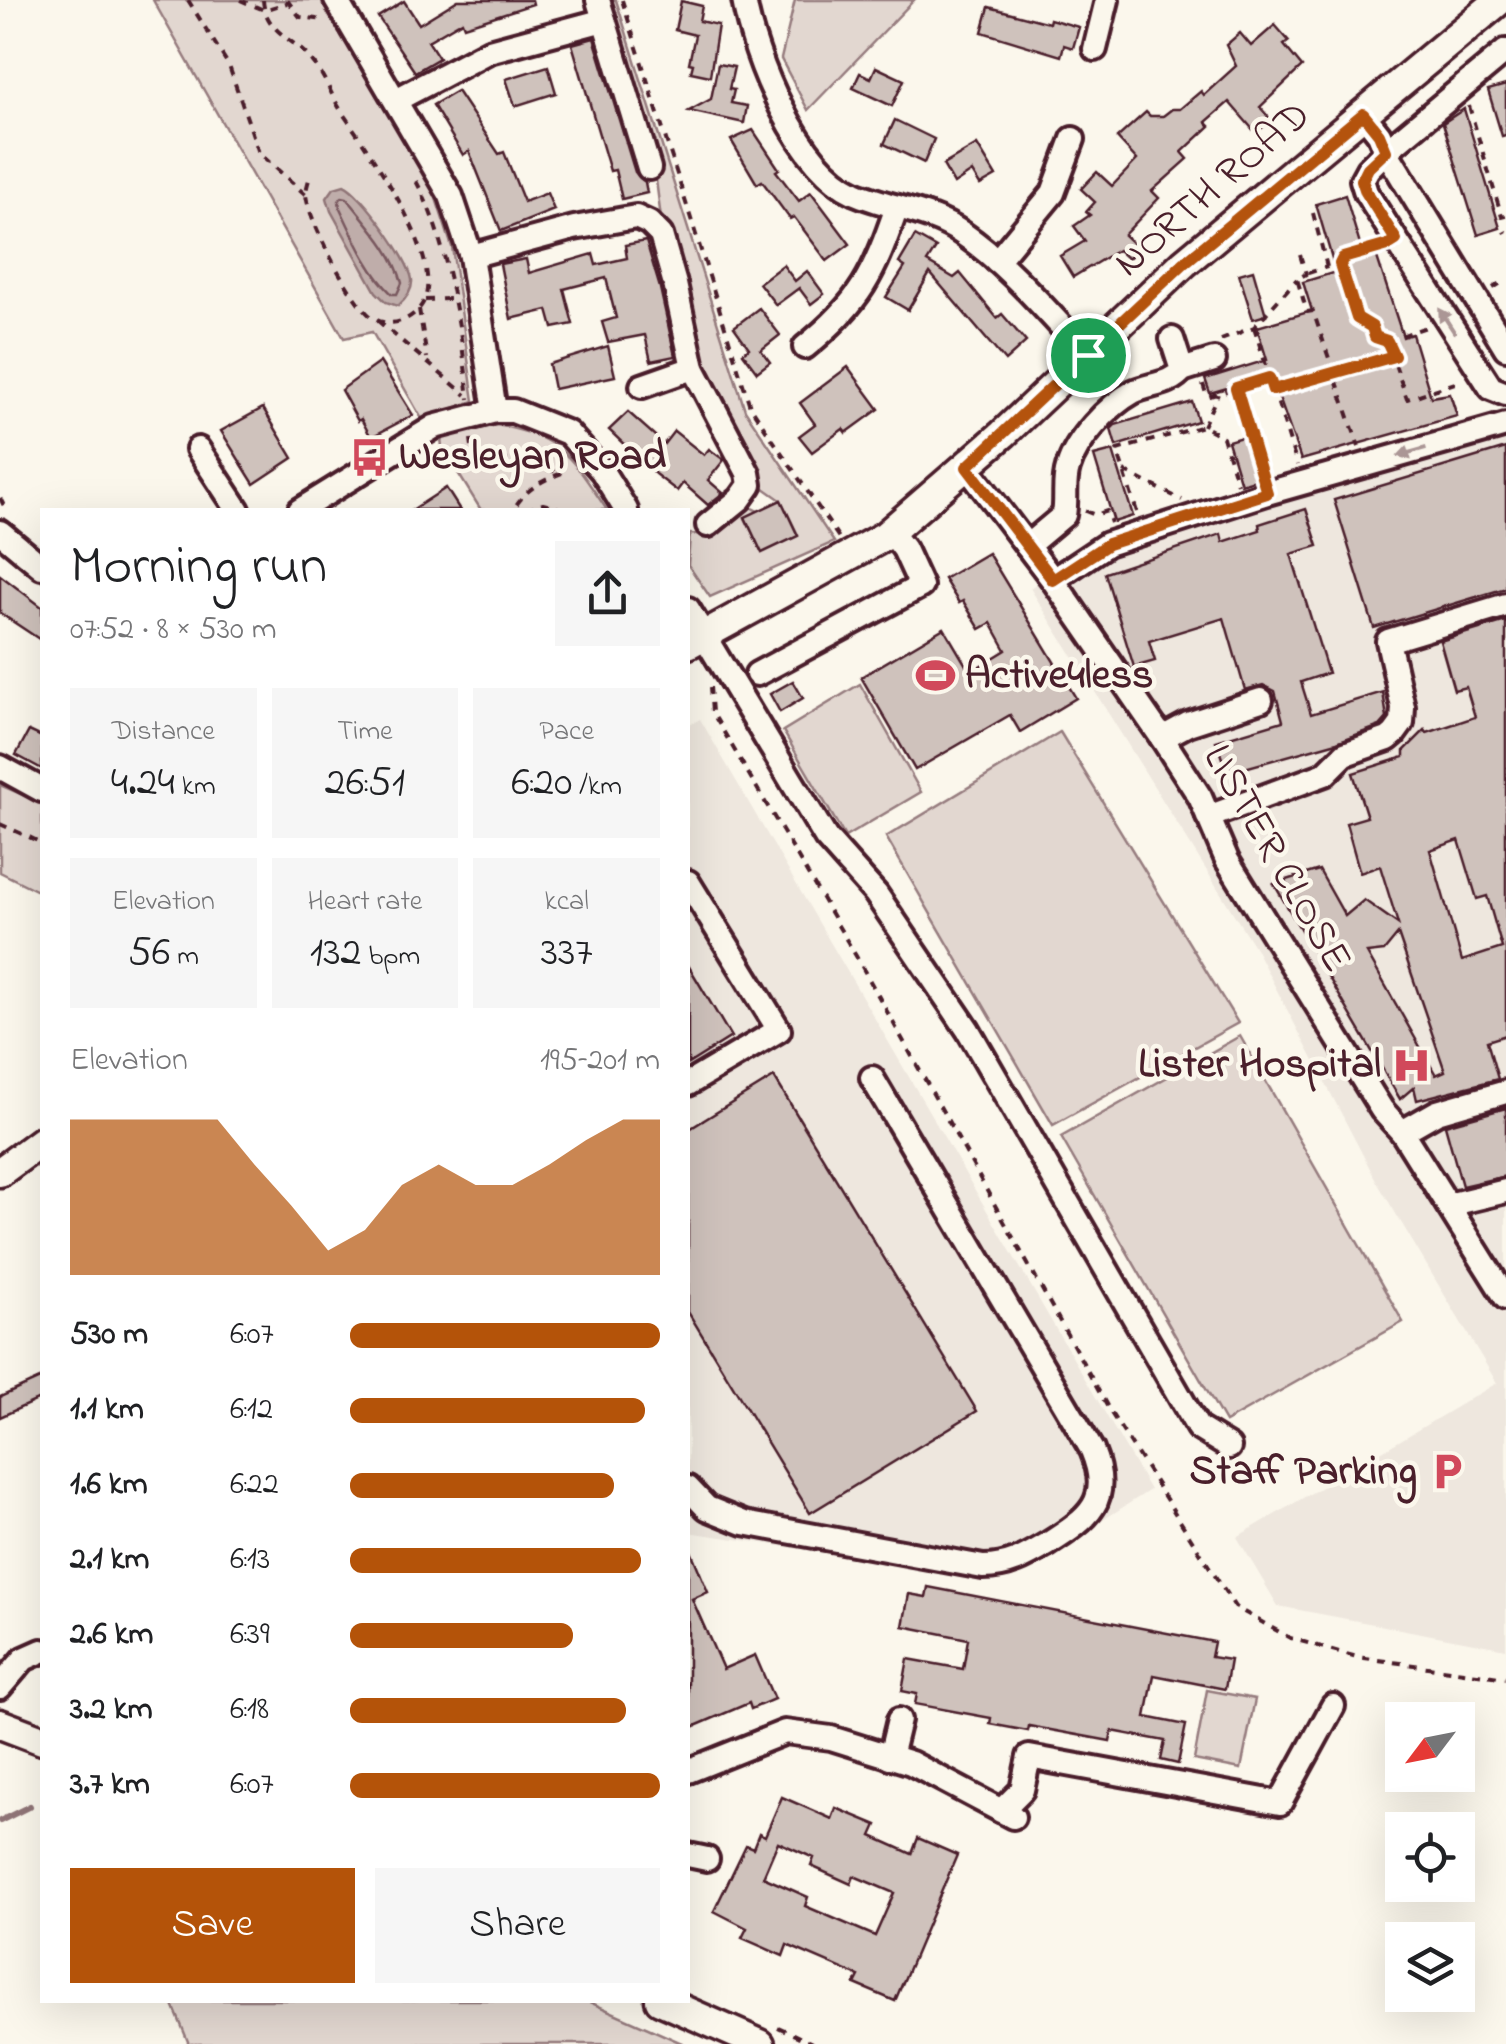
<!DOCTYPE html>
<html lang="en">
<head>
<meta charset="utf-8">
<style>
  body { margin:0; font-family:"Indie Flower",sans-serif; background:#f6f6f6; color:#202124; height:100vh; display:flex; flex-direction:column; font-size:38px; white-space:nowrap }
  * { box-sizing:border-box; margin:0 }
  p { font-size:32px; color:#757577 }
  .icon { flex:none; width:55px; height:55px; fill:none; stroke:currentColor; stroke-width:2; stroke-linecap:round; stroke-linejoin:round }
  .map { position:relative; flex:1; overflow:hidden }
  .sheet { position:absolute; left:40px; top:508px; width:650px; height:1495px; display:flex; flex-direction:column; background:#fff; border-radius:0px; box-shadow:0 10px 40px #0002 }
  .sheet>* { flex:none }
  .needle { width:65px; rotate:238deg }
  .tools { position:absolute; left:1385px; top:1702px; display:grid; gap:20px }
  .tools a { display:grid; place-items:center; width:90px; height:90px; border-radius:0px; background:#fff; box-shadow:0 10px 40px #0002; font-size:50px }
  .pin { position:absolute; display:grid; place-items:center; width:85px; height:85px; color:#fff; margin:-42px; border:5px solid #fff; border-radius:50%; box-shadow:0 2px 10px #0007 }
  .round { display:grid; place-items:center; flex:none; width:105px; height:105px; border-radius:0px; background:#f6f6f6 }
  .head { display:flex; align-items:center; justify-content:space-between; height:170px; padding:0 30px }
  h1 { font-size:55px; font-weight:600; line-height:75px }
  .metrics { display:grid; grid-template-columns:repeat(3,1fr); gap:15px; height:170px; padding:10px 30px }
  .metrics div { display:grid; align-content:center; border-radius:0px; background:#f6f6f6; text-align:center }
  .metrics b { font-size:42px; font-weight:600 }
  .metrics small { font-size:28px; font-weight:400 }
  .metrics p { font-size:28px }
  .chart { height:280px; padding:20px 30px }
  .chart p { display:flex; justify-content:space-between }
  .chart svg { width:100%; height:180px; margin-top:10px; fill:#b45309; opacity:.7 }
  .cta { display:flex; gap:20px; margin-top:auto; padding:20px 30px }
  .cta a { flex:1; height:115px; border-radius:0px; background:#b45309; color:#fff; font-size:40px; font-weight:600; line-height:115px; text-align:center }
  .cta a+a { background:#f6f6f6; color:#202124 }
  ul { padding:0 30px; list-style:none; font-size:32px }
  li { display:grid; grid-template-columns:160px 120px 1fr; align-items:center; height:75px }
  li i { height:25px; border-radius:12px; background:#b45309 }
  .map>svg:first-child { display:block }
</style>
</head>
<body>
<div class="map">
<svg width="1506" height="2044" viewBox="0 0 1506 2044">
  <rect width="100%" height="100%" fill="#fbf7ec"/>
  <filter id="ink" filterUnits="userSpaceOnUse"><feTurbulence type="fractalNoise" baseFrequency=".01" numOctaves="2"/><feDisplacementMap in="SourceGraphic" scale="20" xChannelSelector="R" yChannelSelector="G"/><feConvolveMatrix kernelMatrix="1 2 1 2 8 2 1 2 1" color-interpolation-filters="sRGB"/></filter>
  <g filter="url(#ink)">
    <g fill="#eee7de">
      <polygon points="1506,416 1506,1649 1278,1606 1237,1537 1497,1383 1377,1182 1255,948 1030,588 1108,534"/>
      <polygon points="700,719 1150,1490 1009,1580 688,1532 688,726"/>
    </g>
    <g fill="#e2d7d0" stroke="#967b7e" stroke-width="2.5">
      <polygon points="153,0 322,0 432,186 452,247 474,401 422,419 372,332 344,338"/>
      <polygon points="604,0 616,0 745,410 834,542 710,597 688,565 690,534 714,535 750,507 758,511 745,518 762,552 798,535 781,500 764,488 703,368 662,226 656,180"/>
      <polygon points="795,0 914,0 808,110 781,59"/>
      <path d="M490 424C560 435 570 455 607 510H481L442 447 441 438 444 433Z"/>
      <polygon points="860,684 921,792 845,837 783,731"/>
      <polygon points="1060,732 1238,1023 1053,1125 886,837"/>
      <polygon points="0,785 42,803 42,893 0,872"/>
      <polygon points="1240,1036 1403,1322 1225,1422 1061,1137"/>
      <polygon points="1207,1690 1255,1699 1241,1769 1194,1760"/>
      <polygon points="171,2000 585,2000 684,2044 189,2044"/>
    </g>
    <path fill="#bfadaa" stroke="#907477" stroke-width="2.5" d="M344 185C361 192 410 260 412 280 413 291 406 299 398 306L386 302 376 292 331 211 327 198 334 188Z"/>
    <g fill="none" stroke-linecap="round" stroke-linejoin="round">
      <path stroke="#79585e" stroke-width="2.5" d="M342 197 347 198C367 224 394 251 402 283L397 294H392C368 271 354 237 340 208L339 201Z"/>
      <polyline stroke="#907477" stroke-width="6" points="0,1821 30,1806"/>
    </g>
    <g fill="#cfc2bc" stroke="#4a1f2b" stroke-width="2.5" fill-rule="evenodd">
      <polygon points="458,0 532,0 533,4 464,26 462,21 428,41 439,58 415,72 378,17 404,1 419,24"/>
      <polygon points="681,1 702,6 699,21 718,25 710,76 691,72 693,64 689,63 695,35 675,30"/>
      <polygon points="989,7 1049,23 1050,19 1079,27 1073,48 1064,45 1061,56 982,32"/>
      <polygon points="1275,25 1289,41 1284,45 1302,67 1260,107 1271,120 1256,133 1229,102 1206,122 1210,126 1182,152 1188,159 1152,191 1159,198 1124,235 1138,248 1128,259 1118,250 1073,277 1060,256 1085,241 1074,226 1090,215 1086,212 1095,202 1081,189 1097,172 1112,186 1137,160 1117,138 1146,112 1150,116 1163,116 1172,109 1180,109 1201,91 1204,95 1236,66 1226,45 1240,33 1251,46"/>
      <polygon points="594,38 635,172 645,182 647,193 622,199 615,170 610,171 572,44"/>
      <polygon points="718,64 734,67 729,89 734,90 731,103 747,106 744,123 689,111 711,99"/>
      <polygon points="548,66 556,93 515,106 506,79"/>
      <polygon points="876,67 904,80 892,106 853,88 860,73 871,78"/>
      <polygon points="1506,85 1506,135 1502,136 1488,90"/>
      <polygon points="457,91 499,154 504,152 524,202 547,193 554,210 501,231 469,151 463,155 433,105"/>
      <polygon points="1464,109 1500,228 1478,235 1443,123"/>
      <polygon points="895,120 934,139 924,163 884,144"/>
      <polygon points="753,130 779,169 776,171 799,201 811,192 850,244 827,261 794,217 790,219 762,181 757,184 731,140"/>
      <polygon points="977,145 996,176 980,185 972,172 954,184 943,165"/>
      <polygon points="1345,195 1363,255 1375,251 1403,337 1412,334 1431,397 1450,394 1457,416 1301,460 1271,375 1210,393 1205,379 1267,360 1257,327 1312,311 1303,282 1336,272 1316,204"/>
      <polygon points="915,236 936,248 927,262 954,278 960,273 997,318 1002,314 1026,342 1005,361 930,273 908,310 886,297 905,267 899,263"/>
      <polygon points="646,241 660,288 675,356 651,361 645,335 608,342 602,322 616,318 606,278 564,289 573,324 553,328 548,310 511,319 500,264 526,259 529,273 593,254 596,265 627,258 625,245"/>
      <polygon points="783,265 795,281 807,271 824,294 811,304 799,288 776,305 759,283"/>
      <polygon points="1253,270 1266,315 1253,319 1239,274"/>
      <polygon points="759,308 780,335 761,350 770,362 757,372 743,353 749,348 734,327"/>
      <polygon points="608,346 615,376 554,389 549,364"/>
      <polygon points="380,362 413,415 371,437 361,419 358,421 341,390"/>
      <polygon points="848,367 879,409 846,433 843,429 812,452 799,436 815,424 800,403"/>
      <polygon points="1192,402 1198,421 1116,446 1111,429 1115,425"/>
      <polygon points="263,408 293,458 254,484 221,431"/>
      <polygon points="628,412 664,444 674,431 704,455 709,449 724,460 708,480 723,493 708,505 683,483 677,491 655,474 609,430"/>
      <polygon points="1245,436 1258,479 1241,484 1228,441"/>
      <polygon points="1506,448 1506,588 1374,628 1334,500"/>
      <polygon points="1113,451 1133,516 1114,522 1094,456"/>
      <polygon points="446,488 460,510 412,510"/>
      <polygon points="781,500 798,536 762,553 745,517"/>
      <polygon points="1306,509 1318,546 1291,554 1328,673 1301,682 1311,714 1383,692 1387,718 1380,726 1337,742 1227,773 1216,741 1283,721 1275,691 1263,685 1245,690 1224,618 1149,641 1155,661 1134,667 1105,573 1221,534 1223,542 1260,530 1259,524"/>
      <polygon points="988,553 1076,698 1020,732 1010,715 915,770 861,677 944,628 970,672 1006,650 991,623 980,629 963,601 959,603 944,579"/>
      <polygon points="0,575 42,607 42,641 0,613"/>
      <path d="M1506 621V1035L1487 1041 1498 1079 1417 1100 1414 1087 1400 1099 1274 884 1319 870 1345 916 1364 900 1398 924 1380 866 1360 873 1346 823 1367 817 1353 773 1404 757V751L1425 730 1427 733 1475 717 1466 687 1454 690 1440 641ZM1459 840 1477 899 1487 896 1502 948 1462 961 1430 850ZM1398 934 1445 1071 1436 1075 1367 953 1384 951Z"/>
      <polygon points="793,681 803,698 780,712 770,694"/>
      <polygon points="29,731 42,737 42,769 16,755"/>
      <polygon points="688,965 731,1037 688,1064"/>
      <polygon points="774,1077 977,1411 810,1513 688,1312 688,1130"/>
      <polygon points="1506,1108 1506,1176 1462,1186 1445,1125"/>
      <polygon points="42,1378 42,1398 0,1417 0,1397"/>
      <polygon points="688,1544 708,1592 692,1599 723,1669 755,1655 774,1699 751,1709 749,1703 688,1729"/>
      <polygon points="928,1587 1214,1642 1211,1657 1230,1660 1225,1689 1154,1675 1146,1717 1186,1725 1178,1764 1161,1760 1165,1741 1112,1731 1110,1741 1029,1726 1028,1731 990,1724 991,1718 915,1704 917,1694 902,1691 908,1659 963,1669 968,1639 903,1626 909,1594 926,1597"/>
      <path d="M782 1797 832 1819 836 1808 877 1825 872 1836 912 1854 918 1838 957 1855 895 2001 855 1984 859 1976 787 1945 783 1956 742 1938 747 1928 714 1911 746 1845 753 1848 759 1833 765 1836ZM778 1842 814 1858 811 1866 851 1884 854 1876 894 1893 875 1936 805 1906 808 1897 763 1877Z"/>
    </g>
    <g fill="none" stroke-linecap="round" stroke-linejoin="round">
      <defs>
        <g id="minor">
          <polyline points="336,0 451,196 471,256 495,411"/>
          <polyline points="598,0 649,168"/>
          <path d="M744 0C754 59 798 167 855 193 890 208 931 211 962 233 1010 266 1048 313 1088 355"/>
          <polyline points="1095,49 1107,0"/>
          <polyline points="396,100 489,51 604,20"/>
          <polyline points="1363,114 1379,134 1386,151 1506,51"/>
          <polyline points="471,256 574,228 636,217 649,223 661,235 675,284 693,368 748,473 750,485 740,499 708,525"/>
          <polyline points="997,261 1053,193 1073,139"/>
          <path d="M805 347C861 302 874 274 897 207"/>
          <polyline points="1506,348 1386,151 1368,169 1362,180 1366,193 1491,388 1506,394"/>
          <polyline points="1182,370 1214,360"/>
          <polyline points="642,386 693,368"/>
          <polyline points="198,449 238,510"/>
          <polyline points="967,467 1053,580 1162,738 1200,797 1227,860 1382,1110 1402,1132 1506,1298"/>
          <polyline points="300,510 434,427 495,411 513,411 568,433 602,471 626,510"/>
          <polyline points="0,532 42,567"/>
          <path d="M1027 546 1064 515C1067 499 1063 483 1068 468 1076 440 1108 406 1133 392 1149 384 1171 385 1182 370L1172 339"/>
          <polyline points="1053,580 1107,544 1267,493 1506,425"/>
          <polyline points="688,609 826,838 876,894 968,1030 1198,1428 1229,1447"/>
          <polyline points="757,674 921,586 904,549 891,532"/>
          <polyline points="1162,738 1188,724 1261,700"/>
          <polyline points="0,767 42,790"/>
          <polyline points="1208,817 1325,774 1345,754 1388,739 1394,734 1402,723 1403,707 1388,641 1506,605"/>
          <polyline points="688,882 779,1030 688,1084"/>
          <polyline points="1402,1132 1437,1112 1506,1092"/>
          <polyline points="1448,1205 1506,1191"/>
          <path d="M688 1488 707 1508 744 1523 983 1567C1009 1567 1026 1557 1048 1544 1089 1518 1113 1501 1092 1450L872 1078"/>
          <polyline points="0,1687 24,1659 42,1651"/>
          <polyline points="890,1757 899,1720"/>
          <polyline points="688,1771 785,1732 831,1738 911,1763 1013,1817"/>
          <polyline points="1001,1811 1022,1790 1029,1757 1280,1803 1333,1706"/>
          <polyline points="688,1855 707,1859"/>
        </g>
        <g id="major">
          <polyline points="688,644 885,536 1003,434 1184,263 1500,0"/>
          <polyline points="0,1172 42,1141"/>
          <polyline points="0,1724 42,1740"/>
          <polyline points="660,2000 760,2044"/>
        </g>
      </defs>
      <use href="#minor" stroke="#4a1f2b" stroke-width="30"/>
      <use href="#major" stroke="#4a1f2b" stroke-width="35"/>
      <g stroke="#4a1f2b" stroke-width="4" stroke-dasharray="8 8" stroke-linecap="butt">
        <polyline points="188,0 229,66 259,153 306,195"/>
        <polyline points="240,0 264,10 287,3"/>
        <path d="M263 0C265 33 296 39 313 62 326 78 332 98 344 115 367 149 451 264 421 306 411 320 392 328 375 319 354 309 307 218 306 194 306 189 308 184 309 179"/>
        <polyline points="287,0 300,17 324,20"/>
        <polyline points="622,0 750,406 839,538"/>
        <polyline points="1469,106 1502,217 1506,216"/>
        <path d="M416 181C447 237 462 335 469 399"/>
        <polyline points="1313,213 1327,267 1340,263 1357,318 1372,327 1375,337 1387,341 1407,399 1461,381"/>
        <polyline points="1505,231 1506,233"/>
        <polyline points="1300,255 1306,274 1297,279 1307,312 1313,311 1359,447"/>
        <polyline points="1340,263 1343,258 1375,249"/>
        <polyline points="1308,273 1327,267"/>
        <polyline points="1493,288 1506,280"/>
        <polyline points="425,300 450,299"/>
        <polyline points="419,309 427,358"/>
        <polyline points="378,321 466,395"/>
        <polyline points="1254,327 1297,465"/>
        <polyline points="1221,340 1254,327 1297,279"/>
        <polyline points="1387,341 1429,326"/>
        <polyline points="1203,384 1207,397 1269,378"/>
        <polyline points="1236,388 1262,474"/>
        <polyline points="1273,390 1393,356"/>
        <polyline points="1203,426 1218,394"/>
        <path d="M471 439 474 461 509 460 562 473C540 481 525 490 513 510"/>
        <polyline points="1124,471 1182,500"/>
        <polyline points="0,498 7,512"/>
        <polyline points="526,510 543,504 567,510"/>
        <polyline points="1085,511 1095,515 1107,511 1111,523"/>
        <polyline points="1137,512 1117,450 1203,426 1223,437 1237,484"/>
        <polyline points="710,687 712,712 856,956 1111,1413 1235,1607 1290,1638 1357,1657 1506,1678"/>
        <polyline points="0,824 42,843"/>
        <polyline points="778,2027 814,2044"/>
      </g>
      <use href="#minor" stroke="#fbf7ec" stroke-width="22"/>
      <use href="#major" stroke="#fbf7ec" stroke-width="28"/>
    </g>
    <defs><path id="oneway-solid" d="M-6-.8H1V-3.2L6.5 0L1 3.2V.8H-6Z" transform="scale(2.5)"/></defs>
    <g fill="#ab9695">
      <use href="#oneway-solid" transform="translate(1447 321) rotate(-123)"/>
      <use href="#oneway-solid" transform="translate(1412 452) rotate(164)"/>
    </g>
  </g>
  <g fill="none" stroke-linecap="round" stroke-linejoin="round" filter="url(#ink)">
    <defs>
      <polygon id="route" points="1363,114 1379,134 1386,151 1368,168 1362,180 1366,192 1396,240 1388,245 1343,258 1340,264 1357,318 1372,327 1375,337 1387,341 1394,356 1273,390 1269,378 1236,388 1267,493 1108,544 1053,580 967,467 1184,263"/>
    </defs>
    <use href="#route" stroke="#fff" stroke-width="20"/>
    <use href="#route" stroke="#b45309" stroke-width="12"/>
  </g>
  <defs>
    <symbol id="bus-bare" viewBox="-9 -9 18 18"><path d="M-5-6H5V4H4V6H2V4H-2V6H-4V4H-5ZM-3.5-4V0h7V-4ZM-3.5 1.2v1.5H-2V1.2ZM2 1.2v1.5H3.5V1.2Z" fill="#d1495b" stroke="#fbf7ec" stroke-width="2.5" paint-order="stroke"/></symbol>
    <symbol id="stadium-bare" viewBox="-9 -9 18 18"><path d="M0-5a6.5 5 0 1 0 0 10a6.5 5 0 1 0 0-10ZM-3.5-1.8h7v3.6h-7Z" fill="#d1495b" stroke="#fbf7ec" stroke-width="2.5" paint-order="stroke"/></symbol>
    <symbol id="hospital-bare" viewBox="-9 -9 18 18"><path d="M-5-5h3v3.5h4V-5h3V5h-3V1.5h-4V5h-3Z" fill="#d1495b" stroke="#fbf7ec" stroke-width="2.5" paint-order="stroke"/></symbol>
    <symbol id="parking-bare" viewBox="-9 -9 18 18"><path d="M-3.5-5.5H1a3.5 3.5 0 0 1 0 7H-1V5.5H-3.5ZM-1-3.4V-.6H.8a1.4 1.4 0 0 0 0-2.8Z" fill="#d1495b" stroke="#fbf7ec" stroke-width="2.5" paint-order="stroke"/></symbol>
  </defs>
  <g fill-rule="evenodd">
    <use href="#bus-bare" x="342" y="430" width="55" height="55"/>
    <use href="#stadium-bare" x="908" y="648" width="55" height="55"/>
    <use href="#hospital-bare" x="1384" y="1038" width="55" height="55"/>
    <use href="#parking-bare" x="1420" y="1444" width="55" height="55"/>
  </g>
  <g text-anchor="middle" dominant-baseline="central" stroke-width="9" stroke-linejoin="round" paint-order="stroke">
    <g font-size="42" fill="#4a1f2b" stroke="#fbf7ec">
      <text transform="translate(1213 190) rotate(-41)">NORTH ROAD</text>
      <text transform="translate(1276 859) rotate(60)">LISTER CLOSE</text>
    </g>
    <g font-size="42" font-weight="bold" fill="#4a1f2b" stroke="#fbf7ec" text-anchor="start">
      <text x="399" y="457">Wesleyan Road</text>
      <text x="965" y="676">Active4less</text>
      <text x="1381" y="1065" text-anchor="end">Lister Hospital</text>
      <text x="1417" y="1472" text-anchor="end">Staff Parking</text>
    </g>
  </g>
</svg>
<div class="tools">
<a><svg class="needle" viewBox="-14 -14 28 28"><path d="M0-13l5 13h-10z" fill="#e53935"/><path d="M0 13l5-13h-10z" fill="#757577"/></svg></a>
<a><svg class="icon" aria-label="locate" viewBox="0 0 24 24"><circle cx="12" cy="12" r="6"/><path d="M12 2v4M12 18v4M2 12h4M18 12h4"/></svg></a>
<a><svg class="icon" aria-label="layers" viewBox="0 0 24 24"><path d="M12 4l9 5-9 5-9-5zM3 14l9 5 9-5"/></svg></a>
</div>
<div class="pin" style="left:1088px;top:355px;background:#1e9e55"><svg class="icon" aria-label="arrive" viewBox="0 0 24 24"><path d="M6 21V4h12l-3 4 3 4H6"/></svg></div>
<section class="sheet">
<div class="head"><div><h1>Morning run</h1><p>07:52 · 8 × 530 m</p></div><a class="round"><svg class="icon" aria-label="share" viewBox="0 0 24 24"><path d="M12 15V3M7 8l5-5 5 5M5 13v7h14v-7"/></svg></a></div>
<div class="metrics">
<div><p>Distance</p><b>4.24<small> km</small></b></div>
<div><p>Time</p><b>26:51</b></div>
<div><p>Pace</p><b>6:20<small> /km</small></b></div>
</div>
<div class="metrics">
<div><p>Elevation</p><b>56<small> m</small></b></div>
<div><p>Heart rate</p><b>132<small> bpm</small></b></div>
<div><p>kcal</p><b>337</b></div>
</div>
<div class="chart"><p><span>Elevation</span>195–201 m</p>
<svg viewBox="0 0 160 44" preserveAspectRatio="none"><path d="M0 44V6L10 6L20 6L30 6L40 6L50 17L60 27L70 38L80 33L90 22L100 17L110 22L120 22L130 17L140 11L150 6L160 6V44z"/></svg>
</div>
<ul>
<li><b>530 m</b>6:07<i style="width:100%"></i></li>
<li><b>1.1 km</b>6:12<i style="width:95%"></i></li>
<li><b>1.6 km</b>6:22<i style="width:85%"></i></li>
<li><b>2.1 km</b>6:13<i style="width:94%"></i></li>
<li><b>2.6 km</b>6:39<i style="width:72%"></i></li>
<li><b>3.2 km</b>6:18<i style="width:89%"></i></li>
<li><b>3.7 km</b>6:07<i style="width:100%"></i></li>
</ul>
<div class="cta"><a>Save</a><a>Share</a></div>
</section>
</div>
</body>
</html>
